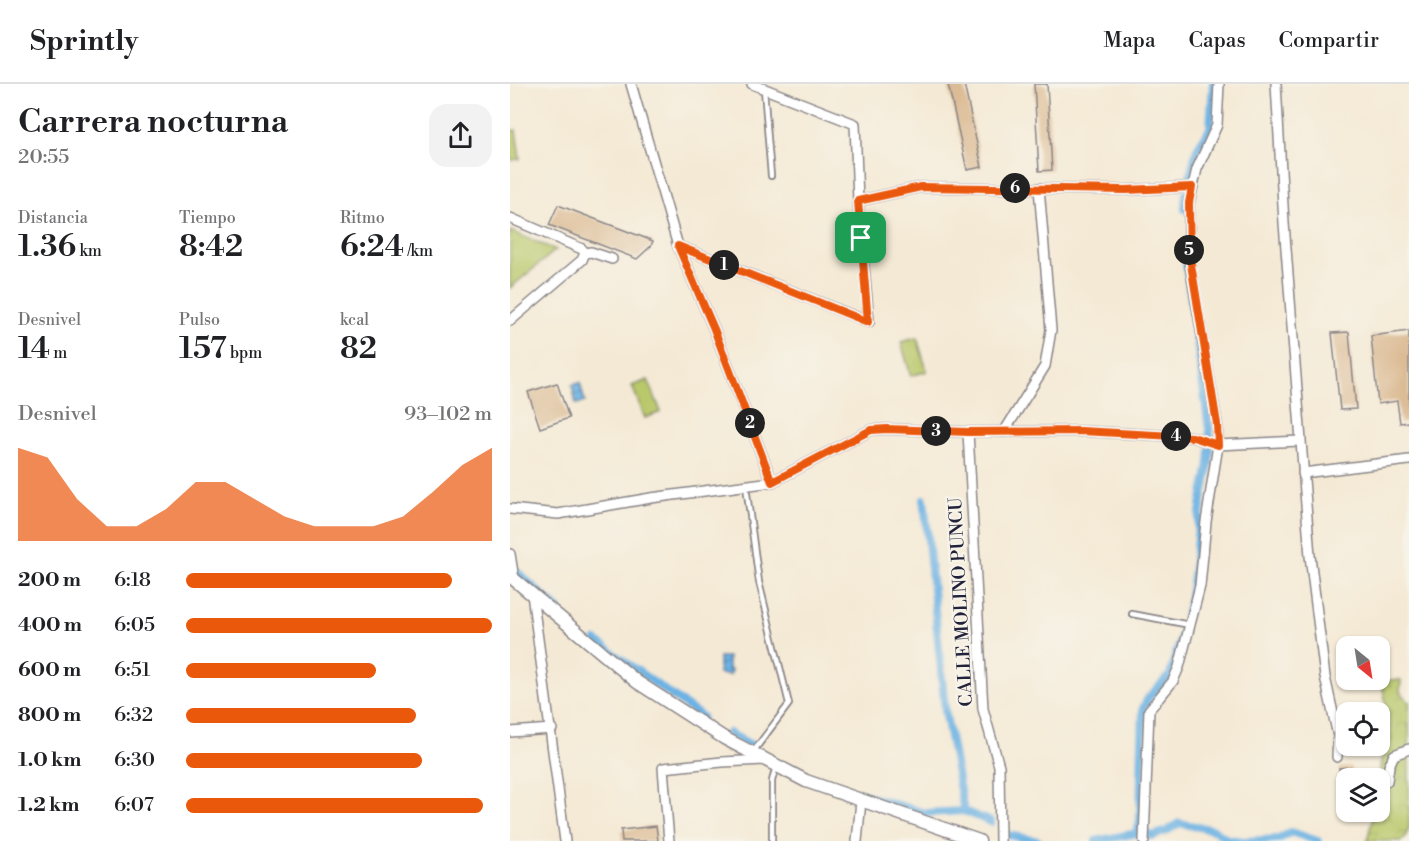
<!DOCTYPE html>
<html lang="es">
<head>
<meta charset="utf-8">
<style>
  body { margin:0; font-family:"Libre Bodoni",serif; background:#f2f2f2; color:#202124; height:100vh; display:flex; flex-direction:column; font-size:22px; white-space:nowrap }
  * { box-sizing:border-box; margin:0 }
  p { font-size:20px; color:#757577 }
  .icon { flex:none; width:33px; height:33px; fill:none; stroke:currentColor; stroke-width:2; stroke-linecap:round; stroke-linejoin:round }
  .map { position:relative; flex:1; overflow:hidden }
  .panel { display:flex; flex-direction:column; background:#fff; width:510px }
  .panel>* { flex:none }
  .needle { width:39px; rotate:150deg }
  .tools { position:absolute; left:826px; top:552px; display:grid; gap:12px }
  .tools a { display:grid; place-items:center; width:54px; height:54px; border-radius:12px; background:#fff; box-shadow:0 2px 4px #0004; font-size:30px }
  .pin { position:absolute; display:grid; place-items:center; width:51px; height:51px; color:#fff; margin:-26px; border-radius:12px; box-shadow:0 3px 9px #0006 }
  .km { position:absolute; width:30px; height:30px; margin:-15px; border-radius:50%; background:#222; color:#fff; font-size:16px; line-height:30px; text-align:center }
  .round { display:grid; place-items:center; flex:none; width:63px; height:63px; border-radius:18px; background:#f2f2f2 }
  .head { display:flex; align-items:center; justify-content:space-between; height:102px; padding:0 18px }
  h1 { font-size:33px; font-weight:600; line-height:45px }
  .figures { display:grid; grid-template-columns:repeat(3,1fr); gap:9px; height:102px; padding:6px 18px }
  .figures div { display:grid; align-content:center }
  .figures b { font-size:30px; font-weight:600 }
  .figures small { font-size:16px; font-weight:400 }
  .figures p { font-size:16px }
  .chart { height:168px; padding:12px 18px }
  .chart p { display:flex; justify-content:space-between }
  .chart svg { width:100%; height:108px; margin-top:6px; fill:#ea580c; opacity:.7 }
  ul { padding:0 18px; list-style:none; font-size:20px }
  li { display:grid; grid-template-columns:96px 72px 1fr; align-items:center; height:45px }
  li i { height:15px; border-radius:8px; background:#ea580c }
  header { display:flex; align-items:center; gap:36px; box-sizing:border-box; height:84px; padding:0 30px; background:#fff; border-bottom:2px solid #e0e0e0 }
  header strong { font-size:28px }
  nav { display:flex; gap:33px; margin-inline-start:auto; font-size:21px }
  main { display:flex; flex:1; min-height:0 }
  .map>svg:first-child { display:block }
</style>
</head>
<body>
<header>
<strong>Sprintly</strong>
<nav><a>Mapa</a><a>Capas</a><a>Compartir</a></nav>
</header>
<main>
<section class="panel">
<div class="head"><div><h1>Carrera nocturna</h1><p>20:55</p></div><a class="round"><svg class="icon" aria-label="share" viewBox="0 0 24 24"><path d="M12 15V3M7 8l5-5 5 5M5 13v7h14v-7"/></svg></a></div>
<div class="figures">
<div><p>Distancia</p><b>1.36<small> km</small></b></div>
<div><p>Tiempo</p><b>8:42</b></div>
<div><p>Ritmo</p><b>6:24<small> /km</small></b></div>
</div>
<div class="figures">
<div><p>Desnivel</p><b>14<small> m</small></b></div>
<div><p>Pulso</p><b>157<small> bpm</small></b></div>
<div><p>kcal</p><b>82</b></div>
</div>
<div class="chart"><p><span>Desnivel</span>93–102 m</p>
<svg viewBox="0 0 160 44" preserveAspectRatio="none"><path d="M0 44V6L10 10L20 27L30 38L40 38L50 31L60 20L70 20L80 27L90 34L100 38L110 38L120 38L130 34L140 24L150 13L160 6V44z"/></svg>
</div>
<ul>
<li><b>200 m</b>6:18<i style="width:87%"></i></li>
<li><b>400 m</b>6:05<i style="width:100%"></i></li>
<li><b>600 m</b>6:51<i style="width:62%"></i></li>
<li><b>800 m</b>6:32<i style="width:75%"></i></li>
<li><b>1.0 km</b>6:30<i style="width:77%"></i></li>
<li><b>1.2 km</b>6:07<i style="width:97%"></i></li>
</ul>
</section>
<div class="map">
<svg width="899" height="757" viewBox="0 0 899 757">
  <defs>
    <pattern id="park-crowns" width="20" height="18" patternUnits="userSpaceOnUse" patternTransform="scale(1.5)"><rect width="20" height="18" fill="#b9c86b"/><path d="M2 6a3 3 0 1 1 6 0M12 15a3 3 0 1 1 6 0" fill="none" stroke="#9fac5e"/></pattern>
    <pattern id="water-waves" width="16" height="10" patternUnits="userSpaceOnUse" patternTransform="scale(1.5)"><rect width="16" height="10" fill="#6cb2e3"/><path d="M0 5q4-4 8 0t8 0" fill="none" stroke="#5890b9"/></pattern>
  </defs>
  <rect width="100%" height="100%" fill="#f7f3e8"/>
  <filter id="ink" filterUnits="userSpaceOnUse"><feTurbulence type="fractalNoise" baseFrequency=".0167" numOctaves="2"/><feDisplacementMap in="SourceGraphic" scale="12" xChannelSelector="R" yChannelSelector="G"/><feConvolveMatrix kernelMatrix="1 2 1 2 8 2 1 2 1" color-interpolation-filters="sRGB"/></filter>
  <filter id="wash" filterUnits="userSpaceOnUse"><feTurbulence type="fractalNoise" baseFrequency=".008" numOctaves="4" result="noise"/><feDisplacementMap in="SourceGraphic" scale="24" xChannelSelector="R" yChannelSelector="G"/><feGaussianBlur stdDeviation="1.35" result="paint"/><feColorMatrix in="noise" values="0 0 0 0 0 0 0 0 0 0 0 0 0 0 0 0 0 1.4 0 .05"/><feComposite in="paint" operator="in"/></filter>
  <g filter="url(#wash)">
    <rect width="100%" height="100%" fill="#f4e9d4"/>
    <g fill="#b9c86b" stroke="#6e7553" stroke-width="1.5">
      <polygon points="6,46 10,75 0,76 0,47"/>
      <polygon points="0,147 46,166 0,204"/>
      <polygon points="407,254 417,287 401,292 391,258"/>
      <polygon points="138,296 151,328 135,334 122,302"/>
    </g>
    <polygon fill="url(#park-crowns)" stroke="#6e7553" stroke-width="1.5" points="871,596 891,596 890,608 899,618 899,743 895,754 891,757 857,757 864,728 870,728 869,694 871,676 881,656 879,632"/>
    <g fill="url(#water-waves)" stroke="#476a8f" stroke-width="1.5">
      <polygon points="70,299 75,318 66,320 62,301"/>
      <polygon points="209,573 218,573 218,586 221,586 220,591 209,590"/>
    </g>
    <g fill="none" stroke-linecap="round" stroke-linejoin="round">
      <g stroke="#6cb2e3" stroke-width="8">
        <polyline points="679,97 687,65 700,45 703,0"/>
        <polyline points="675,125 676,110"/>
        <polyline points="675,171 700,352"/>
        <polyline points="414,415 435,626 454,727"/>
        <polyline points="7,488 48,525"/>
        <path d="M676 533C686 495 685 455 692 416 695 399 700 384 700 365"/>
        <polyline points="86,557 192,633"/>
        <polyline points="219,649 243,662"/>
        <polyline points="348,709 415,729 454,727 481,738"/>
        <polyline points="636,749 642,752 657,747 669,739 704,746 717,755 734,757"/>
        <polyline points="494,750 528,757"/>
        <polyline points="586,757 627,749 630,737 633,624 638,614 660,591 673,546"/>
        <polyline points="735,757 769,755 781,748 808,757"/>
      </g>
    </g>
    <g id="blocks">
      <g fill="#dcbc95">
        <polygon points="438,0 454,0 472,83 457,86"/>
        <polygon points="524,0 537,0 542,86 529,87"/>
        <polygon points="48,121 143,157 141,162 127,175 39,141"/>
        <polygon points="899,247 899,338 890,339 887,317 868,320 861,252"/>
        <polygon points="839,248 846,325 830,326 822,249"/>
        <polygon points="47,299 59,334 30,344 18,308"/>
        <polygon points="841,683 842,694 837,694 837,701 831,702 829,684"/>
        <polygon points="146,742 148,757 112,757 111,746"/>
      </g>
    </g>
  </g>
  <g filter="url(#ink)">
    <use href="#blocks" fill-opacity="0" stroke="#8b8688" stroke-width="1.5"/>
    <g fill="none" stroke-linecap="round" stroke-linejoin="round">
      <defs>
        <g id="service">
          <polyline points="254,5 261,92"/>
          <polyline points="236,402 249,498 279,620 243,668"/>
          <polyline points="622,530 680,541"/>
          <polyline points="262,757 262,697 266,682"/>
        </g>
        <g id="minor">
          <polyline points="121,0 168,162 204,245 262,398"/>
          <polyline points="766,0 774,139 800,472 815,593 828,652 827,673"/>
          <polyline points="348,117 411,103 616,106 682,103"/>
          <polyline points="0,134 72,165 75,169 81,168 102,175"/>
          <polyline points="168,162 359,238 348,117 345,40 242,0"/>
          <polyline points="0,237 72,176 75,169"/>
          <polyline points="458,348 473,625 489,682 490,757"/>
          <polyline points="494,348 535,282 541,246 529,104"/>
          <polyline points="793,389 899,376"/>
          <polyline points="0,425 48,430 141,414 262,398 361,346 377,345 458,348 571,347 683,353 708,361 790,357"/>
          <polyline points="0,470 4,495"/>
          <polyline points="22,510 55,757"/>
          <polyline points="0,648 42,645"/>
          <polyline points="877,697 879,682 884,671 899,665"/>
          <polyline points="159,757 153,684 212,678 255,676"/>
          <polyline points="347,757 351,717"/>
          <polyline points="634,757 639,626 663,597 669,583 690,502 696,438 708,361 707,340 679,174 679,119 687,85 707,41 709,0"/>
        </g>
        <polyline id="tertiary" points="0,492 127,598 214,654 296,697 469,757"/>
      </defs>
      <use href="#service" stroke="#8b8688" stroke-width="8"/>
      <use href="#minor" stroke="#8b8688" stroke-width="12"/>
      <use href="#tertiary" stroke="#8b8688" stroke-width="15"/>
      <use href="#service" stroke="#fff" stroke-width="4.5"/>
      <use href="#minor" stroke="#fff" stroke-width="9"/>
      <use href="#tertiary" stroke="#fff" stroke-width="12"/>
    </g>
  </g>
  <g fill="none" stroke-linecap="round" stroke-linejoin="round" filter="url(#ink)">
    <defs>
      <polygon id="route" points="411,103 616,106 682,103 679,119 680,174 707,340 708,361 683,353 571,347 458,348 377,345 361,346 262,398 204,245 168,162 358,238 348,117"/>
    </defs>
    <use href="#route" stroke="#fff" stroke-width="12"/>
    <use href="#route" stroke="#ea580c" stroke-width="8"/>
  </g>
  <g text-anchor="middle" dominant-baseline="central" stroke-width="5" stroke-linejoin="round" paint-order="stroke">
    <g font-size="18" fill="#22223b" stroke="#f7f3e8">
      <text transform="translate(451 518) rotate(-93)">CALLE MOLINO PUNCU</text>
    </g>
  </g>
</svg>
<div class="tools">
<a><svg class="needle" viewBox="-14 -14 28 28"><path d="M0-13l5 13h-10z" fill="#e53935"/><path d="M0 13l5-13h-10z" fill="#757577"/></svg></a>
<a><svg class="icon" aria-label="locate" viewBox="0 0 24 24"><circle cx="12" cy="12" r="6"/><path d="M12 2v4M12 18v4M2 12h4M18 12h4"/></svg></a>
<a><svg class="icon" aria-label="layers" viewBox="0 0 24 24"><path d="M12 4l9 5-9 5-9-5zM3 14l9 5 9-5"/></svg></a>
</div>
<div class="pin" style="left:351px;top:154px;background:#1e9e55"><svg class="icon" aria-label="arrive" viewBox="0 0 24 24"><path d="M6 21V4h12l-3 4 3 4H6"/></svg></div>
<b class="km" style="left:214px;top:181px">1</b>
<b class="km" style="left:240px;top:339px">2</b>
<b class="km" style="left:426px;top:347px">3</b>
<b class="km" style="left:666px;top:352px">4</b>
<b class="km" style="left:679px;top:166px">5</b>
<b class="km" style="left:505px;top:104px">6</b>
</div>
</main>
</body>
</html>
